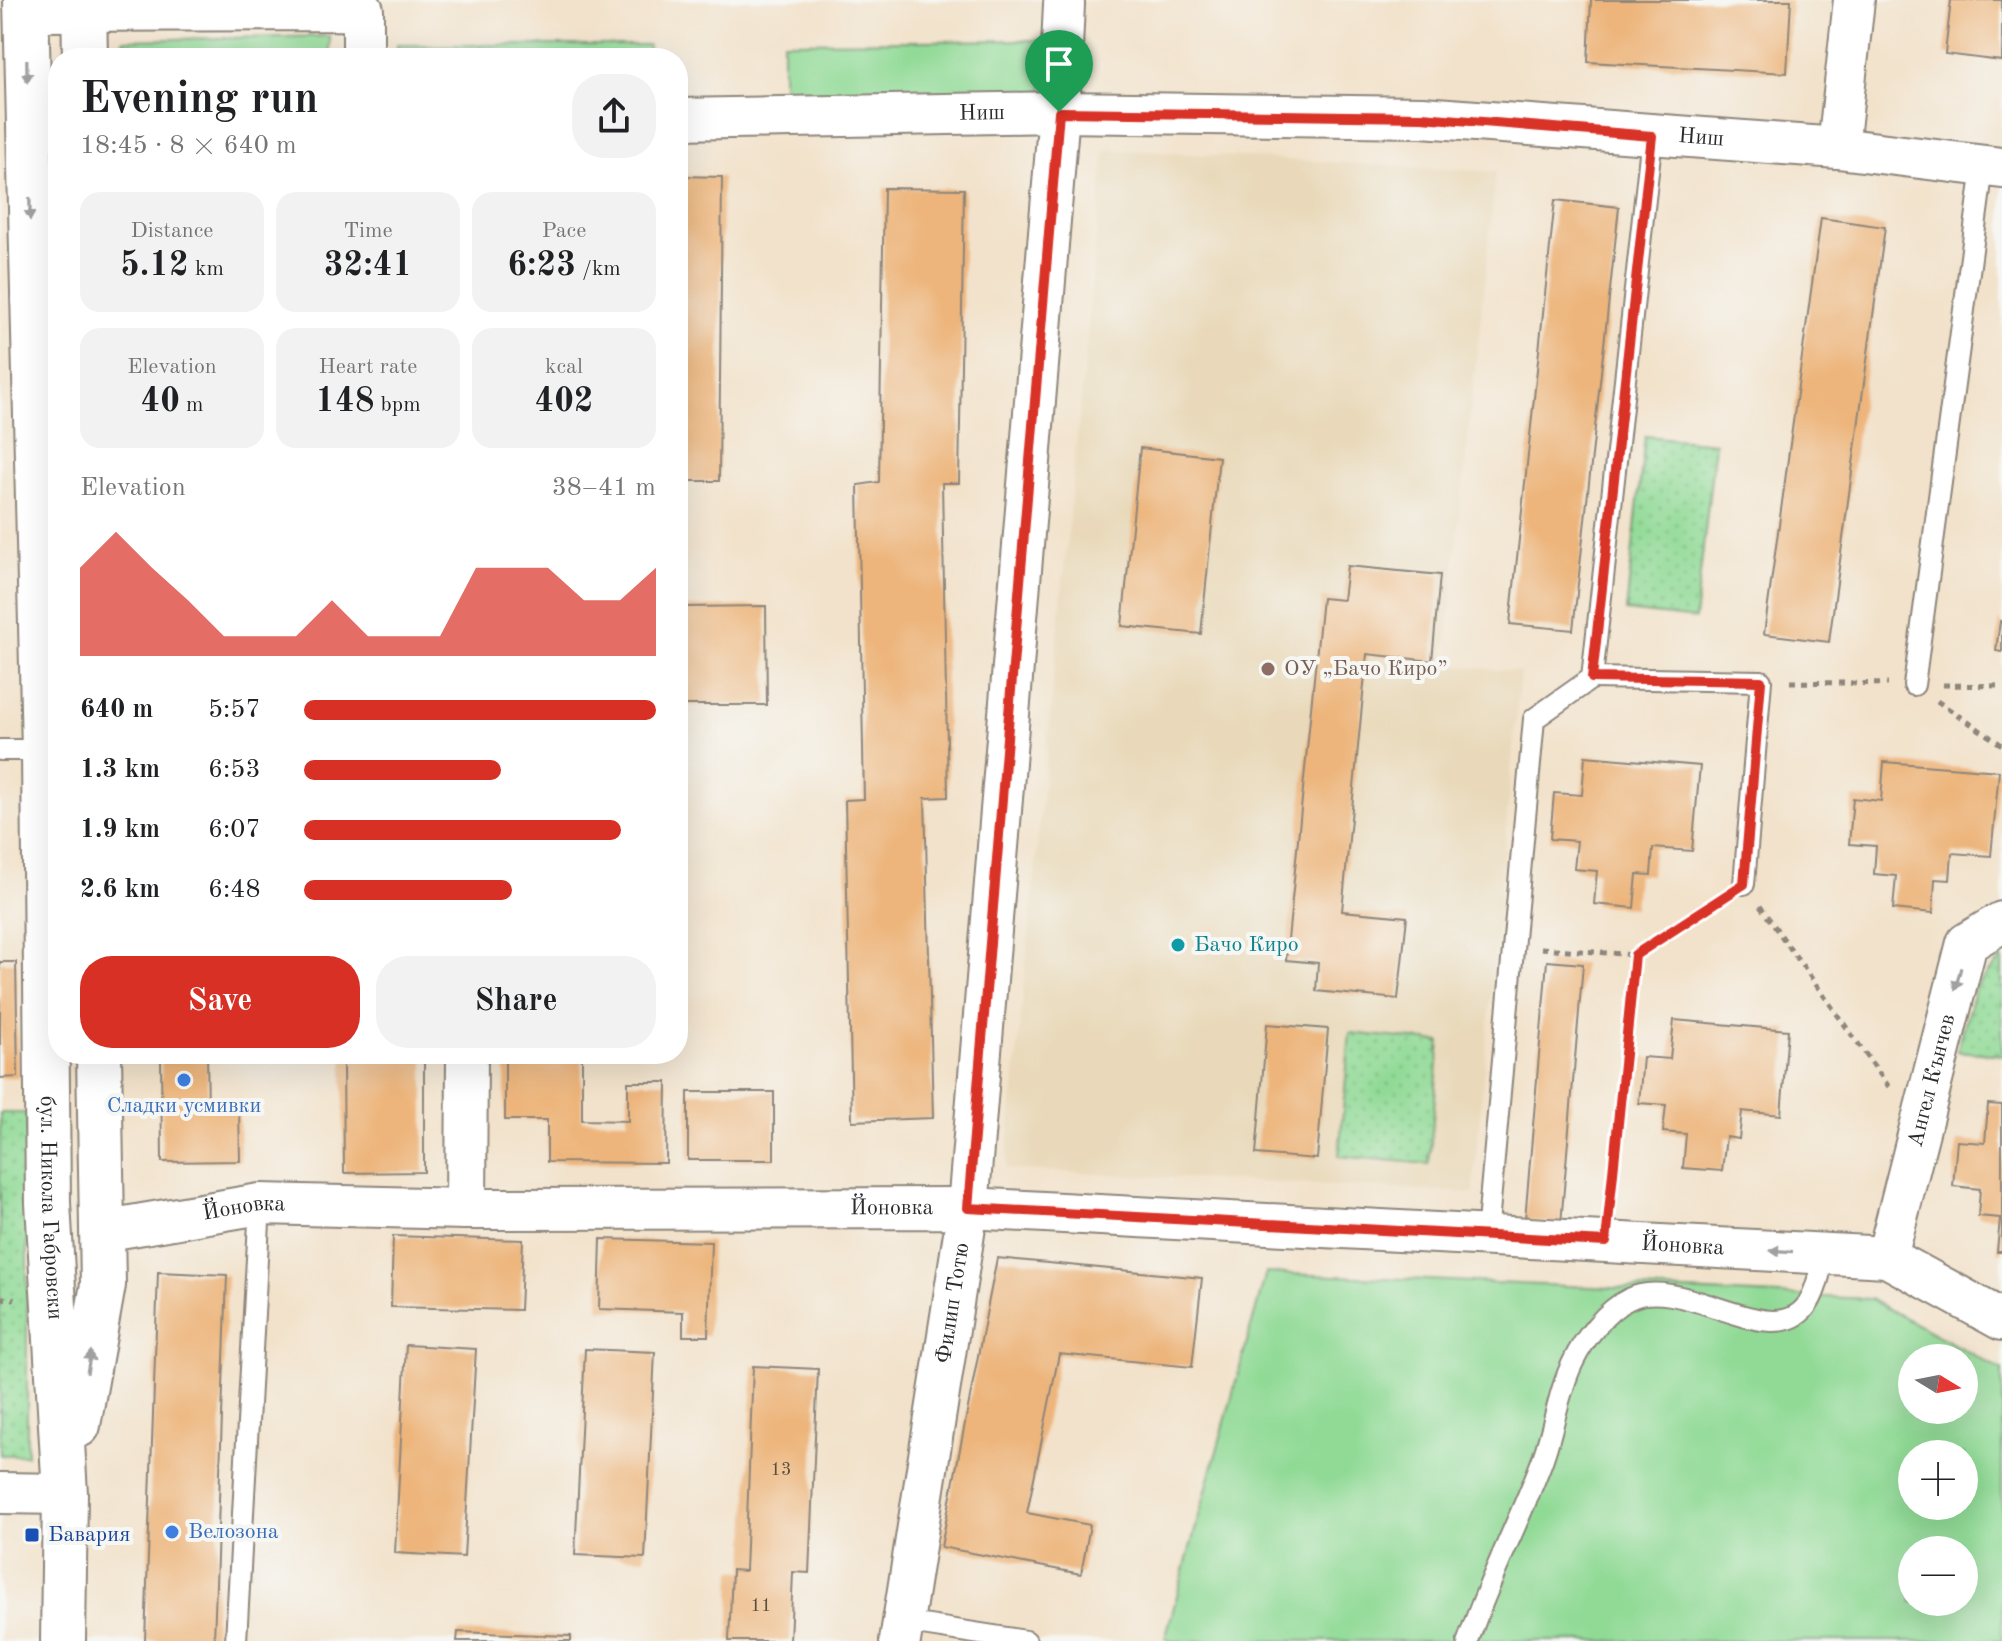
<!DOCTYPE html>
<html lang="en">
<head>
<meta charset="utf-8">
<style>
  body { margin:0; font-family:"Old Standard TT",serif; background:#f2f2f2; color:#202124; height:100vh; display:flex; flex-direction:column; font-size:30px; white-space:nowrap }
  * { box-sizing:border-box; margin:0 }
  p { font-size:26px; color:#757577 }
  .icon { flex:none; width:44px; height:44px; fill:none; stroke:currentColor; stroke-width:2; stroke-linecap:round; stroke-linejoin:round }
  .map { position:relative; flex:1; overflow:hidden }
  .side { position:absolute; left:48px; top:48px; width:640px; height:1016px; display:flex; flex-direction:column; background:#fff; border-radius:32px; box-shadow:0 8px 32px #0002 }
  .side>* { flex:none }
  .needle { width:52px; rotate:100deg }
  .buttons { position:absolute; left:1898px; top:1344px; display:grid; gap:16px }
  .buttons a { display:grid; place-items:center; width:80px; height:80px; border-radius:50%; background:#fff; box-shadow:0 8px 32px #0002; font-size:40px }
  .pin { position:absolute; display:grid; place-items:center; width:68px; height:68px; color:#fff; margin:-82px -34px; border-radius:50% 50% 50% 0; rotate:-45deg; box-shadow:0 0 8px #0007 }
  .pin .icon { rotate:45deg }
  .round { display:grid; place-items:center; flex:none; width:84px; height:84px; border-radius:32px; background:#f2f2f2 }
  .summary { display:flex; align-items:center; justify-content:space-between; height:136px; padding:0 32px }
  h1 { font-size:44px; font-weight:700; line-height:60px }
  .figures { display:grid; grid-template-columns:repeat(3,1fr); gap:12px; height:136px; padding:8px 32px }
  .figures div { display:grid; align-content:center; border-radius:20px; background:#f2f2f2; text-align:center }
  .figures b { font-size:34px; font-weight:700 }
  .figures small { font-size:22px; font-weight:400 }
  .figures p { font-size:22px }
  .chart { height:224px; padding:16px 32px }
  .chart p { display:flex; justify-content:space-between }
  .chart svg { width:100%; height:144px; margin-top:8px; fill:#d93025; opacity:.7 }
  .cta { display:flex; gap:16px; margin-top:auto; padding:16px 32px }
  .cta a { flex:1; height:92px; border-radius:32px; background:#d93025; color:#fff; font-size:32px; font-weight:700; line-height:92px; text-align:center }
  .cta a+a { background:#f2f2f2; color:#202124 }
  ul { padding:0 32px; list-style:none; font-size:26px }
  li { display:grid; grid-template-columns:128px 96px 1fr; align-items:center; height:60px }
  li i { height:20px; border-radius:10px; background:#d93025 }
  .map>svg:first-child { display:block }
</style>
</head>
<body>
<div class="map">
<svg width="2002" height="1641" viewBox="0 0 2002 1641">
  <defs>
    <pattern id="park-dots" width="8" height="8" patternUnits="userSpaceOnUse" patternTransform="scale(2)"><rect width="8" height="8" fill="#91da96"/><path d="M2 2h.1M6 6h.1" fill="none" stroke="#7dbb81" stroke-width="1.8" stroke-linecap="round"/></pattern>
  </defs>
  <rect width="100%" height="100%" fill="#f6f6f2"/>
  <filter id="ink" filterUnits="userSpaceOnUse"><feTurbulence type="fractalNoise" baseFrequency=".0125" numOctaves="2"/><feDisplacementMap in="SourceGraphic" scale="16" xChannelSelector="R" yChannelSelector="G"/><feConvolveMatrix kernelMatrix="1 2 1 2 8 2 1 2 1" color-interpolation-filters="sRGB"/></filter>
  <filter id="wash" filterUnits="userSpaceOnUse"><feTurbulence type="fractalNoise" baseFrequency=".006" numOctaves="4" result="noise"/><feDisplacementMap in="SourceGraphic" scale="32" xChannelSelector="R" yChannelSelector="G"/><feGaussianBlur stdDeviation="1.8" result="paint"/><feColorMatrix in="noise" values="0 0 0 0 0 0 0 0 0 0 0 0 0 0 0 0 0 1.4 0 .05"/><feComposite in="paint" operator="in"/></filter>
  <g filter="url(#wash)">
    <rect width="100%" height="100%" fill="#f2e2cb"/>
    <polygon fill="#e9d9ba" points="1105,149 1496,172 1444,665 1520,672 1473,1193 1006,1169"/>
    <g fill="#91da96" stroke="#5e8260" stroke-width="2" fill-rule="evenodd">
      <polygon points="330,36 330,58 123,58 123,40"/>
      <polygon points="1042,40 1043,92 783,93 783,42"/>
      <rect x="397" y="45" width="251" height="13"/>
      <path d="M1266 1273 1870 1299 2002 1370V1641H1172L1165 1639ZM1912 1358H1964V1410H1912ZM1912 1454H1964V1506H1912ZM1912 1550H1964V1602H1912Z"/>
    </g>
    <g fill="url(#park-dots)" stroke="#5e8260" stroke-width="2">
      <polygon points="1645,436 1715,443 1695,619 1626,611"/>
      <polygon points="2002,957 2002,1055 1957,1051 1975,988"/>
      <polygon points="1350,1033 1440,1042 1429,1164 1339,1156"/>
      <rect x="0" y="1113" width="27" height="342"/>
    </g>
    <g id="blocks">
      <g fill="#edb57b">
        <polygon points="1591,0 1791,0 1787,73 1588,62"/>
        <polygon points="1951,0 2002,0 2002,61 1945,54"/>
        <polygon points="678,176 722,177 719,481 678,481"/>
        <polygon points="884,188 964,189 959,483 942,483 948,797 925,798 933,1118 852,1121 845,800 864,799 858,485 879,482"/>
        <polygon points="1555,200 1619,207 1573,630 1510,624"/>
        <polygon points="1821,218 1885,227 1829,642 1764,634"/>
        <polygon points="1140,448 1219,457 1201,634 1122,626"/>
        <polygon points="1347,566 1440,575 1432,661 1367,654 1342,911 1407,917 1398,999 1316,991 1318,963 1286,960 1322,598 1343,600"/>
        <polygon points="766,606 767,705 684,705 683,607"/>
        <polygon points="2000,621 2002,622 2002,652 1996,651"/>
        <polygon points="1585,756 1700,766 1692,851 1653,848 1651,875 1637,874 1634,908 1594,904 1597,871 1574,869 1577,841 1550,839 1554,793 1582,795"/>
        <polygon points="1884,762 1999,771 1991,856 1952,853 1950,880 1935,879 1933,913 1893,909 1896,876 1874,874 1876,846 1849,844 1853,798 1881,801"/>
        <polygon points="1547,961 1583,964 1561,1224 1525,1220"/>
        <polygon points="0,962 16,962 18,1077 0,1078"/>
        <polygon points="1674,1020 1788,1030 1781,1115 1742,1111 1739,1139 1726,1137 1722,1171 1683,1168 1686,1134 1663,1132 1666,1105 1639,1103 1643,1057 1670,1059"/>
        <polygon points="1267,1024 1328,1029 1317,1159 1256,1154"/>
        <polygon points="161,1054 207,1054 208,1107 239,1106 240,1161 162,1162"/>
        <polygon points="505,1054 582,1054 582,1120 628,1121 628,1082 667,1082 666,1163 547,1162 547,1120 505,1120"/>
        <polygon points="424,1059 424,1172 344,1173 343,1060"/>
        <rect x="688" y="1092" width="86" height="68"/>
        <polygon points="1988,1104 2002,1105 2002,1252 1997,1252 2000,1218 1978,1216 1980,1189 1953,1186 1957,1141 1985,1143"/>
        <polygon points="393,1236 523,1240 520,1310 391,1307"/>
        <polygon points="601,1239 711,1242 708,1336 683,1336 683,1312 599,1309"/>
        <polygon points="997,1258 1202,1278 1192,1367 1059,1354 1027,1513 1090,1525 1081,1574 941,1547"/>
        <polygon points="158,1272 227,1275 214,1641 145,1641"/>
        <polygon points="406,1345 476,1349 464,1557 395,1553"/>
        <polygon points="585,1349 655,1352 645,1558 575,1555"/>
        <polygon points="753,1366 818,1369 809,1573 793,1572 790,1641 729,1641 732,1570 745,1571"/>
        <polygon points="458,1632 571,1636 571,1641 457,1641"/>
      </g>
    </g>
  </g>
  <g filter="url(#ink)">
    <use href="#blocks" fill-opacity="0" stroke="#8e867b" stroke-width="2"/>
    <g fill="none" stroke-linecap="round" stroke-linejoin="round">
      <defs>
        <g id="lane">
          <polyline points="1592,678 1761,681 1744,884"/>
          <polyline points="1914,685 1983,167"/>
          <polyline points="0,750 44,750"/>
          <polyline points="1487,1235 1534,719 1592,678 1652,136"/>
          <polyline points="903,1622 1026,1641"/>
          <polyline points="236,1641 260,1204"/>
          <path d="M1468 1641C1489 1579 1519 1522 1542 1461 1554 1429 1558 1392 1573 1362 1584 1339 1606 1310 1629 1299 1681 1272 1773 1354 1807 1305 1817 1291 1820 1270 1825 1253"/>
        </g>
        <g id="street">
          <polyline points="26,11 363,10 363,58"/>
          <path id="s1" d="M678 119 1059 112 1422 117 1838 148 2002 168"/>
          <polyline points="28,131 58,130"/>
          <polyline points="1838,148 1854,0"/>
          <polyline points="466,1209 467,1054"/>
          <path id="s2" d="M102 1231 260 1204 466 1209 968 1208 1887 1257 2002 1320"/>
          <path id="s3" d="M1887 1257 1967 943 2002 922"/>
          <polyline points="0,1493 65,1494"/>
          <path id="s4" d="M900 1641 968 1208 1059 112 1064 4"/>
        </g>
        <g id="secondary">
          <path id="s5" d="M26 0 44 750 48 1203 65 1494 63 1641"/>
          <polyline points="84,0 85,58"/>
          <polyline points="78,1425 103,1285 99,1054"/>
        </g>
      </defs>
      <use href="#lane" stroke="#8e867b" stroke-width="24"/>
      <use href="#street" stroke="#8e867b" stroke-width="44"/>
      <use href="#secondary" stroke="#8e867b" stroke-width="48"/>
      <g stroke="#8e867b" stroke-width="5" stroke-dasharray="6 6" stroke-linecap="butt">
        <polyline points="1790,682 1888,684"/>
        <polyline points="1943,685 2002,686"/>
        <polyline points="1937,701 2002,745"/>
        <polyline points="1760,906 1889,1087"/>
        <polyline points="1541,948 1635,955 1722,898"/>
        <polyline points="1610,1205 1635,955"/>
        <polyline points="0,1298 15,1299"/>
      </g>
      <use href="#lane" stroke="#fff" stroke-width="20"/>
      <use href="#street" stroke="#fff" stroke-width="40"/>
      <use href="#secondary" stroke="#fff" stroke-width="44"/>
    </g>
    <defs><path id="oneway-solid" d="M-6-.8H1V-3.2L6.5 0L1 3.2V.8H-6Z" transform="scale(2)"/></defs>
    <g fill="#a0a0a0">
      <use href="#oneway-solid" transform="translate(27 71) rotate(89)"/>
      <use href="#oneway-solid" transform="translate(30 209) rotate(89)"/>
      <use href="#oneway-solid" transform="translate(1958 979) rotate(104)"/>
      <use href="#oneway-solid" transform="translate(1781 1251) rotate(-177)"/>
      <use href="#oneway-solid" transform="translate(89 1362) rotate(-80)"/>
    </g>
  </g>
  <g fill="none" stroke-linecap="round" stroke-linejoin="round" filter="url(#ink)">
    <defs>
      <polygon id="route" points="1059,112 1422,117 1652,136 1592,678 1761,681 1744,884 1635,955 1606,1242 968,1208"/>
    </defs>
    <use href="#route" stroke="#fff" stroke-width="16"/>
    <use href="#route" stroke="#d93025" stroke-width="10"/>
  </g>
  <circle fill="#8d6e63" stroke="#f6f6f2" stroke-width="3" cx="1268" cy="669" r="8"/>
  <circle fill="#0f9aa8" stroke="#f6f6f2" stroke-width="3" cx="1178" cy="945" r="8"/>
  <g fill="#3f7fe0" stroke="#f6f6f2" stroke-width="3">
    <circle cx="184" cy="1080" r="8"/>
    <circle cx="172" cy="1532" r="8"/>
  </g>
  <rect fill="#1a4fb4" stroke="#f6f6f2" stroke-width="3" x="24" y="1527" width="16" height="16" rx="4"/>
  <g text-anchor="middle" dominant-baseline="central" stroke-width="8" stroke-linejoin="round" paint-order="stroke">
    <g font-size="18" fill="#5c4e3f">
      <text x="781" y="1470">13</text>
      <text x="761" y="1606">11</text>
    </g>
    <g font-size="22" fill="#2b2b2b" stroke="#f6f6f2">
      <text stroke="none"><textPath href="#s1" startOffset="304">Ниш</textPath></text>
      <text stroke="none"><textPath href="#s1" startOffset="1024">Ниш</textPath></text>
      <text stroke="none"><textPath href="#s3" startOffset="182">Ангел Кънчев</textPath></text>
      <text stroke="none"><textPath href="#s2" startOffset="792">Йоновка</textPath></text>
      <text stroke="none"><textPath href="#s5" startOffset="1208">бул. Никола Габровски</textPath></text>
      <text stroke="none"><textPath href="#s2" startOffset="144">Йоновка</textPath></text>
      <text stroke="none"><textPath href="#s2" startOffset="1584">Йоновка</textPath></text>
      <text stroke="none"><textPath href="#s4" startOffset="342">Филип Тотю</textPath></text>
    </g>
    <g font-size="22" fill="#785e54" stroke="#f6f6f2" text-anchor="start">
      <text x="1284" y="669">ОУ „Бачо Киро”</text>
    </g>
    <g font-size="22" fill="#0d838f" stroke="#f6f6f2" text-anchor="start">
      <text x="1194" y="945">Бачо Киро</text>
    </g>
    <g font-size="22" fill="#366cbe" stroke="#f6f6f2">
      <text x="184" y="1106">Сладки усмивки</text>
      <text x="188" y="1532" text-anchor="start">Велозона</text>
    </g>
    <g font-size="22" fill="#164399" stroke="#f6f6f2" text-anchor="start">
      <text x="48" y="1535">Бавария</text>
    </g>
  </g>
</svg>
<div class="buttons">
<a><svg class="needle" viewBox="-14 -14 28 28"><path d="M0-13l5 13h-10z" fill="#e53935"/><path d="M0 13l5-13h-10z" fill="#757577"/></svg></a>
<a>+</a>
<a>−</a>
</div>
<div class="pin" style="left:1059px;top:112px;background:#1e9e55"><svg class="icon" aria-label="arrive" viewBox="0 0 24 24"><path d="M6 21V4h12l-3 4 3 4H6"/></svg></div>
<section class="side">
<div class="summary"><div><h1>Evening run</h1><p>18:45 · 8 × 640 m</p></div><a class="round"><svg class="icon" aria-label="share" viewBox="0 0 24 24"><path d="M12 15V3M7 8l5-5 5 5M5 13v7h14v-7"/></svg></a></div>
<div class="figures">
<div><p>Distance</p><b>5.12<small> km</small></b></div>
<div><p>Time</p><b>32:41</b></div>
<div><p>Pace</p><b>6:23<small> /km</small></b></div>
</div>
<div class="figures">
<div><p>Elevation</p><b>40<small> m</small></b></div>
<div><p>Heart rate</p><b>148<small> bpm</small></b></div>
<div><p>kcal</p><b>402</b></div>
</div>
<div class="chart"><p><span>Elevation</span>38–41 m</p>
<svg viewBox="0 0 160 44" preserveAspectRatio="none"><path d="M0 44V17L10 6L20 17L30 27L40 38L50 38L60 38L70 27L80 38L90 38L100 38L110 17L120 17L130 17L140 27L150 27L160 17V44z"/></svg>
</div>
<ul>
<li><b>640 m</b>5:57<i style="width:100%"></i></li>
<li><b>1.3 km</b>6:53<i style="width:56%"></i></li>
<li><b>1.9 km</b>6:07<i style="width:90%"></i></li>
<li><b>2.6 km</b>6:48<i style="width:59%"></i></li>
</ul>
<div class="cta"><a>Save</a><a>Share</a></div>
</section>
</div>
</body>
</html>
